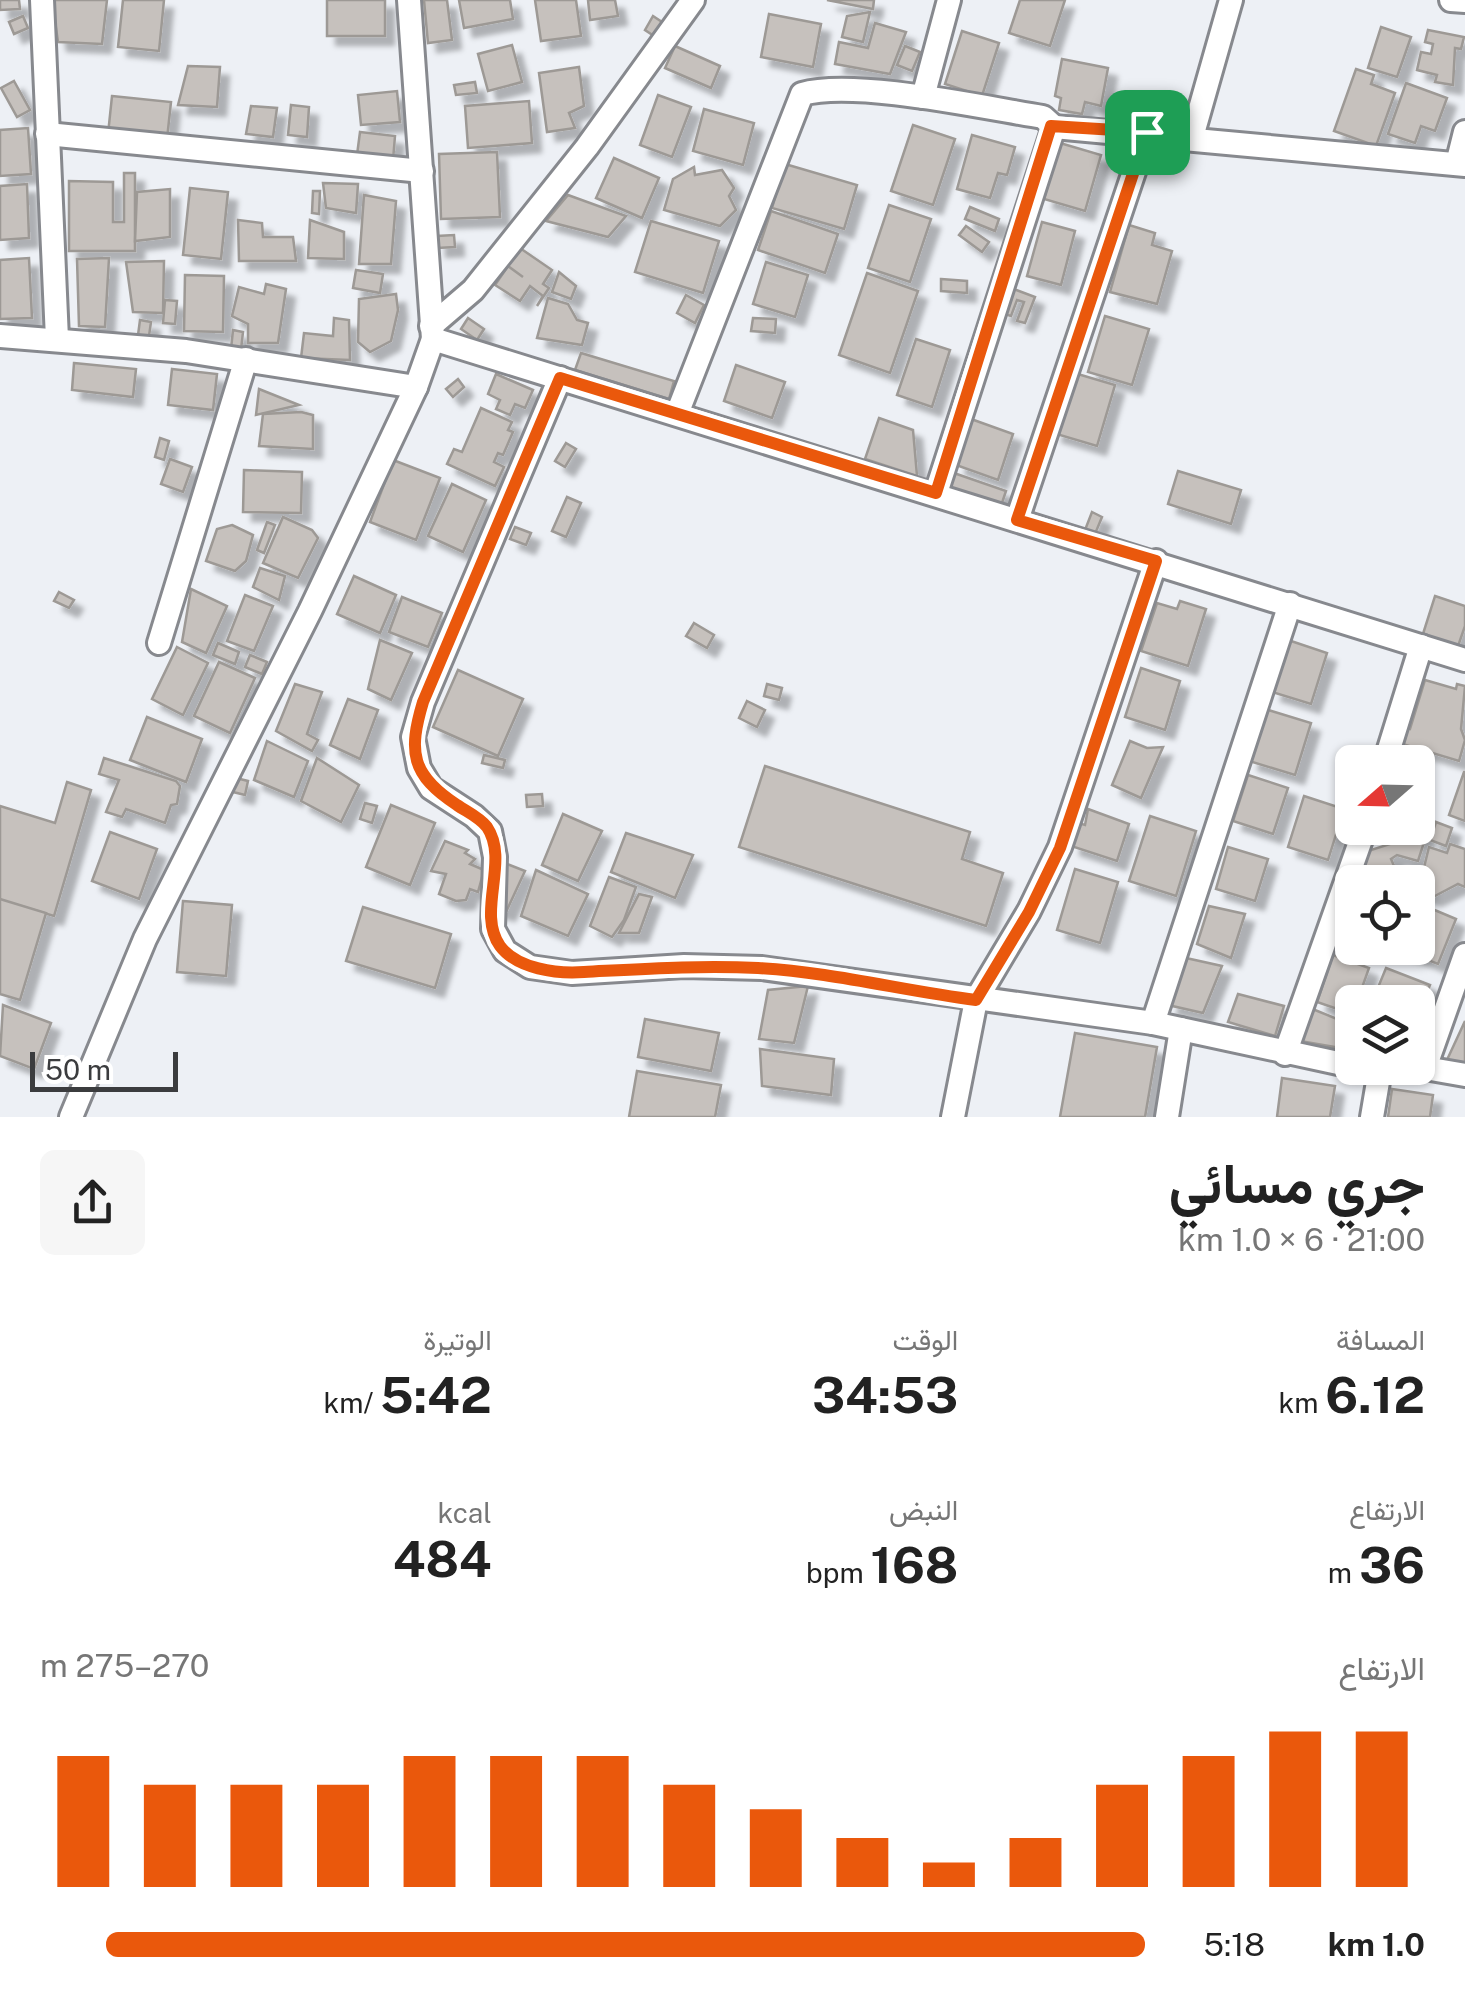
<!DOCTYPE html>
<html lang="ar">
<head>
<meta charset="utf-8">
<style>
  body { margin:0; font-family:"Public Sans",Vazirmatn,sans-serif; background:#f6f6f6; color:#222; direction:rtl; height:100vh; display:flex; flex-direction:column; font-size:38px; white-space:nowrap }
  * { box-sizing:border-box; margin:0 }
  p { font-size:32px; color:#767676 }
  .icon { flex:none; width:55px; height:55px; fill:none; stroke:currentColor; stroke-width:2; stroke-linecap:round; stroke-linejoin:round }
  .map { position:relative; height:1117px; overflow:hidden; direction:ltr }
  .side { display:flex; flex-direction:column; background:#fff; flex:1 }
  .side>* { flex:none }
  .needle { width:65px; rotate:250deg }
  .buttons { position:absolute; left:1335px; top:745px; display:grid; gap:20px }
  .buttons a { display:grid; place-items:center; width:100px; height:100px; border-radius:15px; background:#fff; box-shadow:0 2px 8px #0004; font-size:50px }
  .scale { position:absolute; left:30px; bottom:25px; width:148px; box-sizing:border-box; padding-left:10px; border:5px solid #3b3c3e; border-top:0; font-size:28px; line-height:35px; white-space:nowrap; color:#3b3c3e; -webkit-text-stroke:8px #fff; paint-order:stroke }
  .pin { position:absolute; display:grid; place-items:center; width:85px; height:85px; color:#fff; margin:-42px; border-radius:20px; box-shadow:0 5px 15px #0006 }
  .round { display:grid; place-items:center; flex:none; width:105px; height:105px; border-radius:15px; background:#f6f6f6 }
  .summary { display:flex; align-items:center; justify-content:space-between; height:170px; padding:0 40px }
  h1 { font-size:55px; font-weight:700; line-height:75px }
  .metrics { display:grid; grid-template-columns:repeat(3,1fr); gap:15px; height:170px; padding:10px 40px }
  .metrics div { display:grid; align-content:center }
  .metrics b { font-size:50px; font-weight:700 }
  .metrics small { font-size:28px; font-weight:400 }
  .metrics p { font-size:28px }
  .chart { height:280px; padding:20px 40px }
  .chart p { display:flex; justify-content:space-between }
  .chart svg { width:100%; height:180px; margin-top:10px; stroke:#ea580c; stroke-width:6 }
  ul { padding:0 40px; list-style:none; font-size:32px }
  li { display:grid; grid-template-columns:160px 120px 1fr; align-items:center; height:75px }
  li i { height:25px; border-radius:12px; background:#ea580c }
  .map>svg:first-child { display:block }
</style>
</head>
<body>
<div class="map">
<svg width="1465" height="1117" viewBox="0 0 1465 1117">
  <defs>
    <filter id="shadow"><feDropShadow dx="9" dy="9" stdDeviation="2.5" flood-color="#0004"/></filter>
  </defs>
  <rect width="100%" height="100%" fill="#edf0f5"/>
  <g fill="#c6c1bd" stroke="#9d9995" stroke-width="2.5" filter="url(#shadow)">
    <polygon points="0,0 19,0 20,9 0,10"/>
    <polygon points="52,0 107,0 102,44 58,42"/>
    <polygon points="123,0 164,0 159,51 118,47"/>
    <rect x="327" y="0" width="58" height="36"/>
    <polygon points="424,0 447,0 452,40 428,43"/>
    <polygon points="459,0 510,0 513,19 464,28"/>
    <polygon points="535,0 576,0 581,36 541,41"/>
    <polygon points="588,0 615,0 618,16 590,20"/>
    <polygon points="827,0 874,0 873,9"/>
    <polygon points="1020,0 1065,0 1050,46 1009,33"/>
    <polygon points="870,12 863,42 842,37 847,16"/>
    <polygon points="769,14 821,24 813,67 761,57"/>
    <polygon points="23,16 28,28 14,34 9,22"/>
    <polygon points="653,16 665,24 657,38 645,30"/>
    <polygon points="875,23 906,32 890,74 835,64 839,42 868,48"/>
    <polygon points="1381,27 1411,37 1397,77 1368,68"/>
    <polygon points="1428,30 1464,37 1461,49 1455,48 1453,85 1435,82 1437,75 1417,70 1421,52 1431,54 1433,44 1425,42"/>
    <polygon points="962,31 999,43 982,96 945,84"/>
    <polygon points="512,45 522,82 488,91 478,54"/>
    <polygon points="675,46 720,66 711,88 665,68"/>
    <polygon points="905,46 920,52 912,71 897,65"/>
    <polygon points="1062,59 1108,68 1101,106 1085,102 1082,114 1059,110 1061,98 1055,96"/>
    <polygon points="188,66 220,67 217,107 178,105"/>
    <polygon points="579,67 584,106 569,113 575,128 547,132 539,73"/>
    <polygon points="1356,69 1374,75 1371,84 1395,93 1376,146 1334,131"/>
    <polygon points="14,81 30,110 17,117 1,88"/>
    <polygon points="475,82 477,93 456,95 454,85"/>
    <polygon points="1406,83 1447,98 1435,131 1421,126 1415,143 1388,134"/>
    <polygon points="397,91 400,122 361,125 358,95"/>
    <polygon points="658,95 691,107 672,157 640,145"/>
    <polygon points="112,96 171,102 167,139 108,134"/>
    <polygon points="529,101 532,143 468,148 465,106"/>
    <polygon points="291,105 309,107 307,137 288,135"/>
    <polygon points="251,106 277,108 273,137 246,134"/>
    <polygon points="704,109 754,123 743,165 693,151"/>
    <polygon points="913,125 955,139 933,205 891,191"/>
    <polygon points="28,128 31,174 0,176 0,130"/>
    <polygon points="360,132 395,136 393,160 357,155"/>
    <polygon points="972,135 1015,147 1007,175 998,173 990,198 957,189"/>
    <polygon points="1060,143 1101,155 1085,211 1044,199"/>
    <polygon points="497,152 500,217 441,219 439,154"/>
    <polygon points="614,158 659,178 642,218 596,198"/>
    <polygon points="785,164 857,185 844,229 772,208"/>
    <polygon points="694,167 695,175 722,170 734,188 729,196 736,210 720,226 664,210 673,179"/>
    <polygon points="124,173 135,173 135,251 69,251 69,181 113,182 113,222 124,222"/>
    <polygon points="323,183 358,184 356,213 326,208"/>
    <polygon points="27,184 29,238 0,240 0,186"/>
    <polygon points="190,188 228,192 221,259 183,255"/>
    <polygon points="170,189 170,237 135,241 137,192"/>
    <polygon points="313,191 320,191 319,214 312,213"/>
    <polygon points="364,195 396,201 391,264 359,264"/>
    <polygon points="568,195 626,216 608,237 546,221"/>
    <polygon points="889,205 931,219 910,282 868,268"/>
    <polygon points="970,207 999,219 995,231 965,219"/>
    <polygon points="771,211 838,234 825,273 758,250"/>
    <polygon points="238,220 262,223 263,237 293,237 296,261 239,261"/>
    <polygon points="310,220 344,232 344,259 308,258"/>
    <polygon points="651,221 719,241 703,293 635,272"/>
    <polygon points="1042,222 1075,231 1061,285 1027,276"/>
    <polygon points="1129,225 1155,233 1152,245 1172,251 1157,304 1110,292"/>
    <polygon points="966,226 989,242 982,252 959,235"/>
    <polygon points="454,235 455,247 437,248 437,236"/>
    <polygon points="517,246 552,270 543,284 549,288 537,306 543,296 530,286 520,301 495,285 508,266 523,277 505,264"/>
    <polygon points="29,258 32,318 0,319 0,260"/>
    <polygon points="109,258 105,327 79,326 77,259"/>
    <polygon points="164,261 163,313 133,312 126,262"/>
    <polygon points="766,262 808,275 795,317 753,304"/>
    <polygon points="356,270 383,274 380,293 353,288"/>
    <polygon points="559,272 576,286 571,299 552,292"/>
    <polygon points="867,273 918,291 890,373 839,355"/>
    <polygon points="185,275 224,276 223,332 184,331"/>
    <polygon points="941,279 967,281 967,293 941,291"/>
    <polygon points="266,284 286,289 278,343 248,343 248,324 232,316 239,287 264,294"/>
    <polygon points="1011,288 1035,297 1025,323 1017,321 1024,302 1017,300 1011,316 1001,313"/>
    <polygon points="396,294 398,310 391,341 370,352 358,342 359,299"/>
    <polygon points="686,295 704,305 695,323 677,313"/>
    <polygon points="548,298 568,304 577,320 588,323 582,345 537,338"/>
    <polygon points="165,300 177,301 175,324 163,323"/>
    <polygon points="1105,316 1149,329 1132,385 1088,372"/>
    <polygon points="334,318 349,320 350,360 301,358 304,333 333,336"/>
    <polygon points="468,318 484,329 477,340 461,329"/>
    <polygon points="753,318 776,319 775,333 751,331"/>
    <polygon points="140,320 151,322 149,336 138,335"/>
    <polygon points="233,330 243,332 241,350 231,349"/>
    <polygon points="916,339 950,350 932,407 897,395"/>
    <polygon points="581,353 674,381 669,399 575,370"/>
    <polygon points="74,363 136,369 133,397 72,390"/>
    <polygon points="736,365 785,382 772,418 724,401"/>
    <polygon points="172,369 217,374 213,410 168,405"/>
    <polygon points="1071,372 1115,385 1097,446 1053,433"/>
    <polygon points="496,374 533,390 525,408 515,404 510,415 496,409 500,400 488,394"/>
    <polygon points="458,379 464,387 453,397 446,389"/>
    <polygon points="259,389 299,405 256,415"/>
    <polygon points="481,408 512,422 508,430 513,432 503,455 498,453 494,462 504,467 495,486 447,464 454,449 462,452"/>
    <polygon points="301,412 313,415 313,449 259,446 263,414"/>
    <polygon points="879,418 913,430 917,476 865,459"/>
    <polygon points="971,419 1013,434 998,480 956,465"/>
    <polygon points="160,438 169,441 164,460 155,457"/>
    <polygon points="566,443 576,449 565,467 555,461"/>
    <polygon points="170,459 192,467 183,492 161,484"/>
    <polygon points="393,460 440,478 416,540 370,522"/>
    <polygon points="244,470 302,472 301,513 243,512"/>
    <polygon points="1178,471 1241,490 1231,524 1168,504"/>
    <polygon points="951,472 1006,491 1000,509 944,491"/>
    <polygon points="452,484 486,500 463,552 428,536"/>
    <polygon points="567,497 581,503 566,537 552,531"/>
    <polygon points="1092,512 1102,517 1095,534 1085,530"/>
    <polygon points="283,517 312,530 318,538 298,578 263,563"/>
    <polygon points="267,522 275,525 264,553 257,550"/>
    <polygon points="232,525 253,535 246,561 235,571 206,561 217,529"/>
    <polygon points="515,527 531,533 526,545 510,539"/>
    <polygon points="260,568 285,576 279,600 253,587"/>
    <polygon points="354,576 396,595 380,633 337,614"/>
    <polygon points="191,589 227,606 206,653 182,642"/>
    <polygon points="59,592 74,600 69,608 54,601"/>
    <polygon points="245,595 273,606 254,651 227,641"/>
    <polygon points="1435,596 1465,606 1465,626 1457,649 1422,637"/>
    <polygon points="402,597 442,613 428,647 389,632"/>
    <polygon points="1180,601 1206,609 1188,666 1141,651 1157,603 1177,609"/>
    <polygon points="694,623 714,635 707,648 686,636"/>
    <polygon points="380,640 412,653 391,700 368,689"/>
    <polygon points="1288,640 1327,653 1311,704 1272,692"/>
    <polygon points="218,643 239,652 235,664 213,655"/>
    <polygon points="177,647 208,663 183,715 152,699"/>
    <polygon points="250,655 267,662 262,674 245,667"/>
    <polygon points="219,662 255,678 230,733 194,716"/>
    <polygon points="1141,668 1180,681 1165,730 1125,717"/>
    <polygon points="458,670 523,699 498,756 433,727"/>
    <polygon points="1425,680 1456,689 1457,684 1465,686 1461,729 1465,740 1459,761 1399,743 1404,727 1410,729"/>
    <polygon points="295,684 322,692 307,734 318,740 312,751 276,731"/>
    <polygon points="767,684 782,688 779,700 764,696"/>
    <polygon points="348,699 378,710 360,759 330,745"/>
    <polygon points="747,701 765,710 757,727 739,718"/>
    <polygon points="1265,709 1311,723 1295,775 1249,761"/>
    <polygon points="147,717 202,739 186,782 130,760"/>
    <polygon points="267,741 308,761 294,797 254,780"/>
    <polygon points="1130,741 1147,748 1163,747 1141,798 1112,785"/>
    <polygon points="484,755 505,760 503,768 482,763"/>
    <polygon points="104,758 176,781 180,786 177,804 171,805 165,823 126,809 122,817 106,812 119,780 99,774"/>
    <polygon points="317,758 359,785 341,822 301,801"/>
    <polygon points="765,766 970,832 962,859 1003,873 986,926 739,847"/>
    <polygon points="1464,772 1465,772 1465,821 1449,815"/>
    <polygon points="1248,775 1288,788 1273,834 1233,821"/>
    <polygon points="236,778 248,781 245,795 233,792"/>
    <polygon points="67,782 91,790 54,916 0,900 0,806 55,823"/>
    <polygon points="542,794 543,806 527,807 526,795"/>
    <polygon points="1304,796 1344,809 1328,860 1288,847"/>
    <polygon points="365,803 377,806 372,823 360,819"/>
    <polygon points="391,805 435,823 410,885 366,867"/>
    <polygon points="1088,809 1129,824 1117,861 1071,846 1075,822 1085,825"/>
    <polygon points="563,814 602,831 578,881 542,865"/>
    <polygon points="1150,816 1196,831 1176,896 1129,881"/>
    <polygon points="1436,822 1452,828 1446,846 1430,840"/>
    <polygon points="1418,827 1428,830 1418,861 1397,855 1391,859 1401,882 1358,878 1368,851 1390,844 1387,834"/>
    <polygon points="110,832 157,849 139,899 92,881"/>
    <polygon points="626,833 693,855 675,898 611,872"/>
    <polygon points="445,841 468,850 465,853 475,859 470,864 484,870 478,892 470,889 466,900 456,901 439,894 446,874 431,871"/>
    <polygon points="1450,844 1465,849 1465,887 1458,884 1433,897 1418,892 1429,847 1447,853"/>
    <polygon points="1228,847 1268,859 1255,901 1216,889"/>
    <polygon points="502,862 525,871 506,912 484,905"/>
    <polygon points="1075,869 1118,882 1100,943 1057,930"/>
    <polygon points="536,870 588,894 568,936 521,916"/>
    <polygon points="609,877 636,887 624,920 612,937 590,926"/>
    <polygon points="639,894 652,897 639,933 619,933"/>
    <polygon points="0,899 46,913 20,1000 0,994"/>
    <polygon points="183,901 232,905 226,976 177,972"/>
    <polygon points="1418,903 1456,919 1438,964 1397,948 1418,948"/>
    <polygon points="1209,906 1245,914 1231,958 1197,944"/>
    <polygon points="363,907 451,934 435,988 346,961"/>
    <polygon points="1352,909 1352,942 1343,938"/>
    <polygon points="1333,955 1369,968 1357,1002 1352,1002 1352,1014 1317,1002"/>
    <polygon points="1186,958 1222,966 1203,1013 1168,1005"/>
    <polygon points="1386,968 1430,985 1418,1015 1418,1002 1372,1002"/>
    <polygon points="808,986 794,1043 759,1039 768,990"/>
    <polygon points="1238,994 1284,1006 1275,1036 1228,1022"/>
    <polygon points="3,1005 51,1023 34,1069 0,1056"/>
    <polygon points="1310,1008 1352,1025 1352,1050 1300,1041"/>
    <polygon points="645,1019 719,1033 711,1071 638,1057"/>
    <polygon points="1465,1021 1465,1063 1446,1062"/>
    <polygon points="1075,1033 1157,1047 1145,1117 1060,1117"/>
    <polygon points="760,1049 834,1059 831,1095 762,1086"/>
    <polygon points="637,1071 721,1085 715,1117 629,1117"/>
    <polygon points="1282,1078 1335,1086 1330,1117 1277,1117"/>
    <polygon points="1392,1089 1433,1095 1430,1117 1388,1117"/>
  </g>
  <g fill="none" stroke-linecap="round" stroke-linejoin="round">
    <defs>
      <g id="street">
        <polyline points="42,0 57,339"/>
        <polyline points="409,0 433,339 1465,660"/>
        <polyline points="1451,0 1465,1"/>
        <polyline points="923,97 949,0"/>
        <polyline points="1054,127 1465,165"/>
        <polyline points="47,134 422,171"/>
        <polyline points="1192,137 1231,0"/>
        <polyline points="1457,164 1465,132"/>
        <polyline points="431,326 473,290 587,147 693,0"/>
        <polyline points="0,336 186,351 416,387"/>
        <polyline points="560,378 423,702 413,737 419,768 431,788 474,816 490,831 495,857 493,929 505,951 530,967 572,973 684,966 762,968 1153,1023 1352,1066"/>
        <path d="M677 414 802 94C854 79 986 108 1043 117L1054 127 936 493"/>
        <polyline points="1017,520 1147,133"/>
        <polyline points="159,643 246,359"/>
        <polyline points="1385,762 1421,646"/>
        <polyline points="1153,1023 1290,604"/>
        <polyline points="1285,1054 1365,828"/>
        <polyline points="1364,1068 1425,1068 1465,1075"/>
        <polyline points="1425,1068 1465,955"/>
        <polyline points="71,1117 145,939 310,611 416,387 433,339"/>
        <polyline points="953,1117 976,1000 1029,911 1060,847 1156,561"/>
        <polyline points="1167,1117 1181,1029"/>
        <polyline points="1372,1117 1380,1070"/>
      </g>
    </defs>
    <use href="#street" stroke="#87898e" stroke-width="28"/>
    <use href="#street" stroke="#fff" stroke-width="22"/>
  </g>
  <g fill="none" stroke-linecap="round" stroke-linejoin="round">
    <defs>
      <path id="route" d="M1051 126 1147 132 1017 520 1156 561 1060 848 1029 912 976 1000C904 991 831 972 758 968 700 965 642 969 584 972 557 974 517 969 500 946 476 912 510 861 487 827 479 817 467 812 457 805 411 775 408 752 423 702L560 378 936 493Z"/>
    </defs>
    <use href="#route" stroke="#fff" stroke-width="20"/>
    <use href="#route" stroke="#ea580c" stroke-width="12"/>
  </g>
</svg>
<div class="buttons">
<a><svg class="needle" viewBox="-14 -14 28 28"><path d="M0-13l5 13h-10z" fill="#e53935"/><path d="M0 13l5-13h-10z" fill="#767676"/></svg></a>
<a><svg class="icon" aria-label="locate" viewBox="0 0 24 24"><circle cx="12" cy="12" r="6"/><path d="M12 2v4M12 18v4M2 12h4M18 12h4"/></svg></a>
<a><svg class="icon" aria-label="layers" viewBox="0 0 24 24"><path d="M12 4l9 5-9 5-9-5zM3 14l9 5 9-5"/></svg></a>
</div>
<div class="scale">50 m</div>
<div class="pin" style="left:1147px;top:132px;background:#1e9e55"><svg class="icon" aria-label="arrive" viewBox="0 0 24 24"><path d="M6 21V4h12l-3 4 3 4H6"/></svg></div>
</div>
<section class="side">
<div class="summary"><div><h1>جري مسائي</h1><p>21:00 · 6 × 1.0 km</p></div><a class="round"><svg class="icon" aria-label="share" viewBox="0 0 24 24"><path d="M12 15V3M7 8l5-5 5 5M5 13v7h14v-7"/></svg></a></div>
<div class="metrics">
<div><p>المسافة</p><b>6.12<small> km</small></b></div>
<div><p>الوقت</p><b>34:53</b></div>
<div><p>الوتيرة</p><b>5:42<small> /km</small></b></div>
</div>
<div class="metrics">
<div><p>الارتفاع</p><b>36<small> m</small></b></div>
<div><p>النبض</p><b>168<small> bpm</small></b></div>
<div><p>kcal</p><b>484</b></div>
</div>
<div class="chart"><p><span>الارتفاع</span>270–275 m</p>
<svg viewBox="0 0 160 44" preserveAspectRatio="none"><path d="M5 44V12M15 44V19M25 44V19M35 44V19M45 44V12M55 44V12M65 44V12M75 44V19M85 44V25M95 44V32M105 44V38M115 44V32M125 44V19M135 44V12M145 44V6M155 44V6"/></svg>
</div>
<ul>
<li><b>1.0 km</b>5:18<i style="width:94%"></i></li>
</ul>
</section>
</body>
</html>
